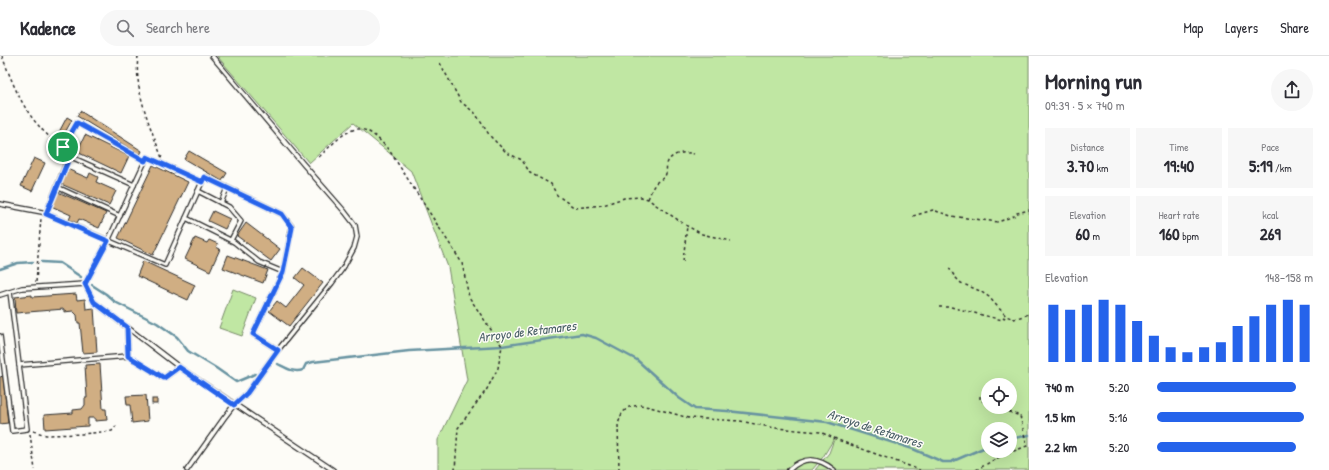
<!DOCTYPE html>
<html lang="en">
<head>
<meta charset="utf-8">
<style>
  body { margin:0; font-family:"Patrick Hand",sans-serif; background:#f7f7f7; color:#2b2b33; height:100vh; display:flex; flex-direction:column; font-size:15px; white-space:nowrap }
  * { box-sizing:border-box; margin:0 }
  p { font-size:13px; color:#7c7c81 }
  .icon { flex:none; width:22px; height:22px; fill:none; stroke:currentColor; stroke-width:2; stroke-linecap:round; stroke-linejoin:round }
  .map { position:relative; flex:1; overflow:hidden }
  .details { display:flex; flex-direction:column; background:#fff; width:300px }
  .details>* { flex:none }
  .fabs { position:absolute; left:981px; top:322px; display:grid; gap:8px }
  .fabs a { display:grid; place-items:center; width:36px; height:36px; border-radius:50%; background:#fff; box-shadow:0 4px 16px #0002; font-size:20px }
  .pin { position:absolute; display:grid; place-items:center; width:34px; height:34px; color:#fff; margin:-17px; border:2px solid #fff; border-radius:50%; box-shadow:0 1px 4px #0007 }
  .round { display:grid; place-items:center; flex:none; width:42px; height:42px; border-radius:21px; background:#f7f7f7 }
  .headline { display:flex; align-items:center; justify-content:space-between; height:68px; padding:0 16px }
  h1 { font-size:22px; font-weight:700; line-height:30px }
  .metrics { display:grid; grid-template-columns:repeat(3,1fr); gap:6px; height:68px; padding:4px 16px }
  .metrics div { display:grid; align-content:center; border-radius:0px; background:#f7f7f7; text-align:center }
  .metrics b { font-size:17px; font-weight:700 }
  .metrics small { font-size:11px; font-weight:400 }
  .metrics p { font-size:11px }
  .chart { height:112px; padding:8px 16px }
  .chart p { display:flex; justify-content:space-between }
  .chart svg { width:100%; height:72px; margin-top:4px; stroke:#2563eb; stroke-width:6 }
  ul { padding:0 16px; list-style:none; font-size:13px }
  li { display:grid; grid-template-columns:64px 48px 1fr; align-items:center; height:30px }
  li i { height:10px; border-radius:5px; background:#2563eb }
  header { display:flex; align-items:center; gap:24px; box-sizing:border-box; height:56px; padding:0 20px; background:#fff; border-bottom:1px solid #e1e1e2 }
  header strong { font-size:19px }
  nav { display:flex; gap:22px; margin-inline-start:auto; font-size:14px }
  .search { width:280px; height:36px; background:#f7f7f7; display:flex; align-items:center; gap:10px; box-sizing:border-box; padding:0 14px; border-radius:22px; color:#7c7c81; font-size:15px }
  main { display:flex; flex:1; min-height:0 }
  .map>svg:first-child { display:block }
</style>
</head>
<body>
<header>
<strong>Kadence</strong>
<div class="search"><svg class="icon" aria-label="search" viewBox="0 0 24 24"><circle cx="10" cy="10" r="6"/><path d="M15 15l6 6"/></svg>Search here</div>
<nav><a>Map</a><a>Layers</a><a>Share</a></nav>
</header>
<main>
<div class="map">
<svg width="1029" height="414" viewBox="0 0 1029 414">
  <rect width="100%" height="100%" fill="#fdfcf7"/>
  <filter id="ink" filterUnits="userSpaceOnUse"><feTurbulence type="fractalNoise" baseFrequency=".025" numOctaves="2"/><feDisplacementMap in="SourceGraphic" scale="8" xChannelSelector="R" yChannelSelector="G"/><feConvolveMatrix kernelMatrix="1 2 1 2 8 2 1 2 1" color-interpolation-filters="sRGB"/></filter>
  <g filter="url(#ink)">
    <g fill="#c0e7a3" stroke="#768967" fill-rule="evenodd">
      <path d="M217 0H1029V414H815L829 397 835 381 823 401 812 414H438V384L467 324 448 211 411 115 353 67 309 107ZM988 329H1010V351H988ZM988 373H1010V395H988Z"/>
      <polygon points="233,233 256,242 242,280 219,272"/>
    </g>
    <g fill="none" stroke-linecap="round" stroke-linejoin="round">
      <g stroke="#6793a1" stroke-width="2.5">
        <polyline points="42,206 60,207 81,221"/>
        <polyline points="0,213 18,207 33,206"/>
        <polyline points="92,229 106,238 115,246 157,267 177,281 188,295 216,312 236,326 255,318"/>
        <path d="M278 308C286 312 293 317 303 314L306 308 313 306 409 295 502 290 582 278 596 282 637 304 679 342 695 353 727 355 827 366 913 393 943 406H951L988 390"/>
        <polyline points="1010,383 1029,379"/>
      </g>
    </g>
    <g fill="#d0ae83" stroke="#2b2b2b">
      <polygon points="80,55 142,95 140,99 77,60"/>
      <polygon points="67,61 72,64 63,80 58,78"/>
      <polygon points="85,79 129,100 121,117 77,96"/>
      <polygon points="189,95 227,117 222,125 184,103"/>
      <polygon points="34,102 45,107 32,135 21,130"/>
      <polygon points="153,109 188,126 153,199 118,182"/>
      <polygon points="67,113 88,122 90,117 98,121 96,126 116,135 109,149 61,128"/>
      <polygon points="58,136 106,157 99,172 79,163 77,167 69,164 71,159 51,150"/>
      <polygon points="213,155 230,163 225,173 208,165"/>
      <polygon points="246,167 280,193 271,205 237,180"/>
      <polygon points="195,182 207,187 209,184 218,188 216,191 220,193 210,215 185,203"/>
      <polygon points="228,199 268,214 263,227 223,212"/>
      <polygon points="143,205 195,229 188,244 137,220"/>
      <polygon points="303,212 323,227 289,270 269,255 277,245 286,252 304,229 295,222"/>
      <polygon points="76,238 77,244 85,243 86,253 94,252 97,296 83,297 80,267 78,267 77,259 73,255 64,256 64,253 16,257 15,241 32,239 32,241"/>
      <polygon points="100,308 103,353 106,353 107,364 95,365 95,362 88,362 88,370 45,373 44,359 73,357 73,354 82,353 85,349 85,342 87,342 85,309"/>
      <polygon points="3,320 8,367 0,368 0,321"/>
      <polygon points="146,339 148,365 132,367 130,349 127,349 126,340"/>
      <rect x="152" y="343" width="5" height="5"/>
    </g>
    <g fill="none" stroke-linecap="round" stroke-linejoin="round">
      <defs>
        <g id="lane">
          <polyline points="134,129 69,100 63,91 77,67 145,105"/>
          <polyline points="57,131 120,160"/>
          <polyline points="198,135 229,151 241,165 231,184"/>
          <polyline points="221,147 227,132"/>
          <polyline points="0,148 42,156 165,209 202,126 147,101 108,185 85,228 22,232 0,239"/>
          <polyline points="46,158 69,100"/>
          <polyline points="186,162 234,186 259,206 283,216 292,171 282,158 205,121 202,126"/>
          <polyline points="85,228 94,246 179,311 333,414"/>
          <polyline points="127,271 128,300"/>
          <polyline points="0,280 12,375 27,373 10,236"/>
          <polyline points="278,294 253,278 283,216"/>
          <polyline points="19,309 128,300 164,322 179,311"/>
          <polyline points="187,414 224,362 234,349 247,337 278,294 332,227 343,212 354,192 357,181 355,169 345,156 304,109 212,0"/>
          <path d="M789 414C804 400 818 401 834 414"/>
        </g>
      </defs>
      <use href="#lane" stroke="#2b2b2b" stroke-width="6"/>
      <g stroke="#2b2b2b" stroke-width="1.5" stroke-dasharray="3 3" stroke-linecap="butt">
        <path d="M2 0C16 36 26 63 58 88"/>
        <path d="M138 0C134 35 150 70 162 102"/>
        <polyline points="440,7 461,46 475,57 490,80 507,97 522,104 530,117 551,128 557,139 575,152 603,149 624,142 641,141 648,143 656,149 687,170 702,178 731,185"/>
        <path d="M319 101C349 72 360 58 391 97L462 207 469 241 502 290 498 312 487 333 458 372 455 414"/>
        <path d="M648 143C651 136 652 131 657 126 659 124 663 123 665 120 667 117 666 112 667 108 670 97 685 95 694 98"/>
        <polyline points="913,160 933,154 951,160 998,166 1014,160 1017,157 1029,154"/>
        <polyline points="683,205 687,170"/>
        <polyline points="949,212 955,221 961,227 980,235 989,241 1006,260"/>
        <polyline points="36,226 41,162"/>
        <polyline points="939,251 951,251 1002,264 1006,260 1014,263 1029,258"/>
        <polyline points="980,340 980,344 988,347"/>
        <polyline points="33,375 46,379 82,378 112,375 116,370"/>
        <polyline points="30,378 35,414"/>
        <polyline points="619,414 618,368 622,357 629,351 640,349 650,351 689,362 740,365 775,372 820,376 843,386 920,414"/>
        <polyline points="976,414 1001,400 1027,390 1020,360 996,351"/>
      </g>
      <use href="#lane" stroke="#fdfcf7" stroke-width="3.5"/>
    </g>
  </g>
  <g fill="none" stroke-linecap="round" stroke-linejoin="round" filter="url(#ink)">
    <defs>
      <polygon id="route" points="77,67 145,105 147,101 202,126 204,121 282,158 292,172 283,216 253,278 278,294 247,337 234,349 179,311 164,322 128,300 127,271 94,246 85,228 108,185 46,158 70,100 63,91"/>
    </defs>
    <use href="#route" stroke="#fff" stroke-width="8"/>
    <use href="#route" stroke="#2563eb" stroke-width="5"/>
  </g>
  <g text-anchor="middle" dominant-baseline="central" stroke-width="3" stroke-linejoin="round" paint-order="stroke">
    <g font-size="13" font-style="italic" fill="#495f66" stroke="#fdfcf7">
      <text transform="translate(527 275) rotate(-7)">Arroyo de Retamares</text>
      <text transform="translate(875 372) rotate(18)">Arroyo de Retamares</text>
    </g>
  </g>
</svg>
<div class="fabs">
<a><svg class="icon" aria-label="locate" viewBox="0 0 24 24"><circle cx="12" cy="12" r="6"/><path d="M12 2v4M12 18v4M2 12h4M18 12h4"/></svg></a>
<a><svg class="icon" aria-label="layers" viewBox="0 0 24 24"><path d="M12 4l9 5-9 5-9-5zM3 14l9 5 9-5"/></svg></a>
</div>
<div class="pin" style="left:63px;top:91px;background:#1e9e55"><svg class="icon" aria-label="arrive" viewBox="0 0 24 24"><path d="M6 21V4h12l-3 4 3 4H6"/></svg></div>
</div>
<section class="details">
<div class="headline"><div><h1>Morning run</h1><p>09:39 · 5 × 740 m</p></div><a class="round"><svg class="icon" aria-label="share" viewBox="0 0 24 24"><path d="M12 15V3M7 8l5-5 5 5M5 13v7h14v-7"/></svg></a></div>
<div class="metrics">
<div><p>Distance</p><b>3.70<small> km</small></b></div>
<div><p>Time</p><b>19:40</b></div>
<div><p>Pace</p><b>5:19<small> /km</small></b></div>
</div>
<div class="metrics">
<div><p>Elevation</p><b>60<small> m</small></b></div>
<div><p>Heart rate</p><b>160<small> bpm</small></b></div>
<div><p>kcal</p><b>269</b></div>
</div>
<div class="chart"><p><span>Elevation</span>148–158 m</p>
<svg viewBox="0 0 160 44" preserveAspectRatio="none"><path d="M5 44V9M15 44V12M25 44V9M35 44V6M45 44V9M55 44V19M65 44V28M75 44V35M85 44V38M95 44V35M105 44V32M115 44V22M125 44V16M135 44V9M145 44V6M155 44V9"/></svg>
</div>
<ul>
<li><b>740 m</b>5:20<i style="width:89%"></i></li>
<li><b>1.5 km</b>5:16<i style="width:94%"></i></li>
<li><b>2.2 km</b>5:20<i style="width:89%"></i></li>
</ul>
</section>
</main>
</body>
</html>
